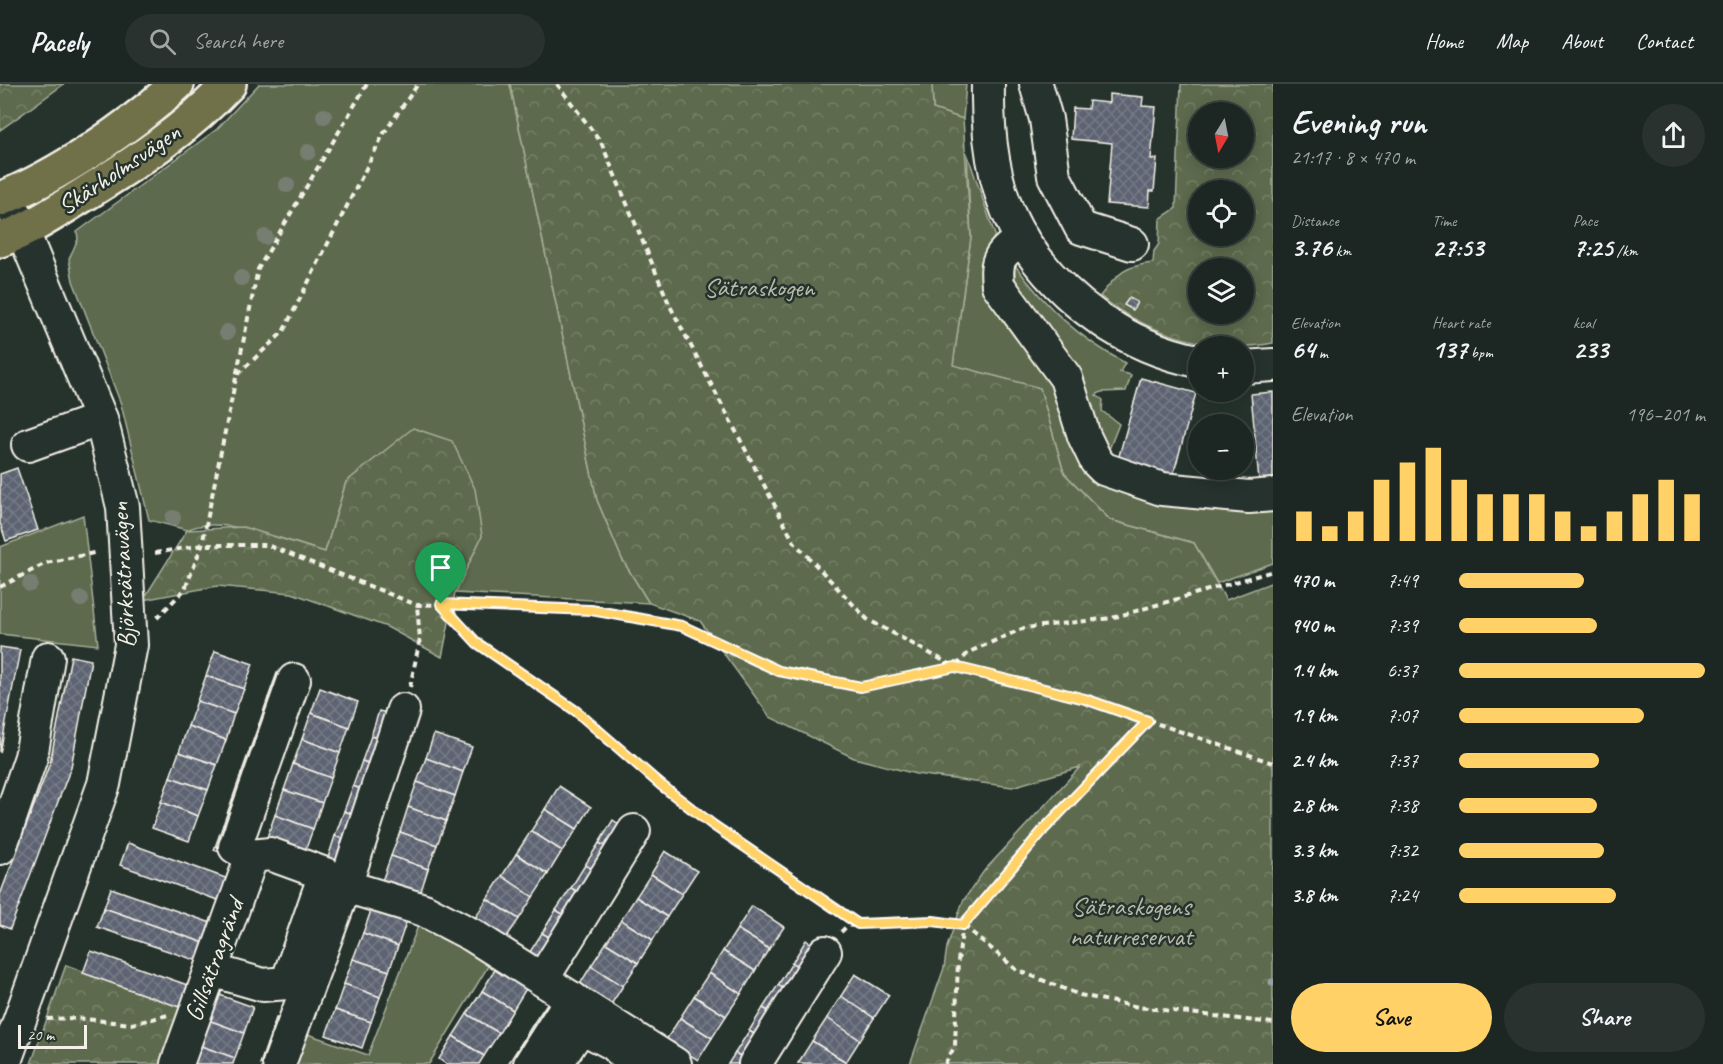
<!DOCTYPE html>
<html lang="en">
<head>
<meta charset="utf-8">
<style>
  body { margin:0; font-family:Caveat,sans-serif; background:#29322f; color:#f1f3f6; height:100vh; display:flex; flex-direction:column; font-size:22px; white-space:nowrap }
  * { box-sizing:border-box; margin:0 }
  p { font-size:20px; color:#a0a5a5 }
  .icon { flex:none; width:33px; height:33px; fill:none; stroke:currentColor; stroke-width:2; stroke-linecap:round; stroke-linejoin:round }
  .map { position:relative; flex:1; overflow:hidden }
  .details { display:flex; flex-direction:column; background:#1c2622; width:450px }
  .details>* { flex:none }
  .needle { width:39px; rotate:190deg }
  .controls { position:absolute; left:1188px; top:18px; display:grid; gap:12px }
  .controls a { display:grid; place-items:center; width:66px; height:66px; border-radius:50%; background:#1c2622; box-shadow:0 3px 15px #0003,0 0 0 2px #3a4340; font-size:30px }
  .scale { position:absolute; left:18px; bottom:15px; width:69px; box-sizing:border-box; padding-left:6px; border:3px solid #f4f1e8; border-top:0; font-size:16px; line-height:21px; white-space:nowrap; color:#f4f1e8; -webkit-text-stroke:4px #26332d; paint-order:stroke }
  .pin { position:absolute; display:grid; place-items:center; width:51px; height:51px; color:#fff; margin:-62px -26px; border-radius:50% 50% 50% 0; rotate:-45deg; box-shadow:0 0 6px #0007 }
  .pin .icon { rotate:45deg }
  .round { display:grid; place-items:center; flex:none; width:63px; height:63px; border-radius:32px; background:#29322f }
  .summary { display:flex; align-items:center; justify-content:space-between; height:102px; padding:0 18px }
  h1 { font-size:33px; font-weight:700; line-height:45px }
  .figures { display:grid; grid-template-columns:repeat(3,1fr); gap:9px; height:102px; padding:6px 18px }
  .figures div { display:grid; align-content:center }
  .figures b { font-size:26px; font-weight:700 }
  .figures small { font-size:16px; font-weight:400 }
  .figures p { font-size:16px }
  .chart { height:168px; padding:12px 18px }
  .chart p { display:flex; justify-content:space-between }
  .chart svg { width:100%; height:108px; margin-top:6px; stroke:#ffd166; stroke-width:6 }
  .primary-button { display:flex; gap:12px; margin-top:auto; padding:12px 18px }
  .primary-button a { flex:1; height:69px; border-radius:36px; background:#ffd166; color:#111; font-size:24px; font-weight:700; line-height:69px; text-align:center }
  .primary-button a+a { background:#29322f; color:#f1f3f6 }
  ul { padding:0 18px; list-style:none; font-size:20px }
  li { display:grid; grid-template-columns:96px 72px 1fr; align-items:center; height:45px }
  li i { height:15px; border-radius:8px; background:#ffd166 }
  header { display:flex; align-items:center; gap:36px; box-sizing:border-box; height:84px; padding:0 30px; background:#1c2622; border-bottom:2px solid #3a4340 }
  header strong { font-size:28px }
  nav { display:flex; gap:33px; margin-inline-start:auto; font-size:21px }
  .search { width:420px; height:54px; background:#29322f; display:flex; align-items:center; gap:15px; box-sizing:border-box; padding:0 21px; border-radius:33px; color:#a0a5a5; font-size:22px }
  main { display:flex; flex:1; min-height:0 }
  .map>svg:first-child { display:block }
</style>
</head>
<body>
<header>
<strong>Pacely</strong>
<div class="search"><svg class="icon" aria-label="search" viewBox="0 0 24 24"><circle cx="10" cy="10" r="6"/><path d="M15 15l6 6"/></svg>Search here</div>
<nav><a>Home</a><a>Map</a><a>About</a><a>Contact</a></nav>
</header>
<main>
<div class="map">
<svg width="1273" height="980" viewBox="0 0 1273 980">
  <defs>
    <pattern id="forest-crowns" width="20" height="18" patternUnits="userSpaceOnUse" patternTransform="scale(1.5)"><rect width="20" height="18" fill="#5d6b4d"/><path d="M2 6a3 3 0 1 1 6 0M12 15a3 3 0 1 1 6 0" fill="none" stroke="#758167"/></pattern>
    <pattern id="building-cross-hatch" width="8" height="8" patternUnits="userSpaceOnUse" patternTransform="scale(1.5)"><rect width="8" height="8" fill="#5d6472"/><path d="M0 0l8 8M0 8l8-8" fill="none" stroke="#757b86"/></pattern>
  </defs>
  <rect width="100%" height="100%" fill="#26332d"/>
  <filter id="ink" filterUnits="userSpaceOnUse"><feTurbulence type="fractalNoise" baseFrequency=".0167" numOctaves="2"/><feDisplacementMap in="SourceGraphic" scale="12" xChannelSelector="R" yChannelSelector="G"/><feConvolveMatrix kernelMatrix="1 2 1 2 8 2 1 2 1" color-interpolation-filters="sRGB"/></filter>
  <g filter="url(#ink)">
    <g fill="#5d6b4d" stroke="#a8ae9a" stroke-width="1.5">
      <path d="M259 0H510L597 416 622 475 649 519 455 509 482 452 346 398 325 468C293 459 217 429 187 446L149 436 121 320 73 197 69 175 78 155 77 148 217 45Z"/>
      <polygon points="932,0 966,0 963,35 933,25"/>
      <polygon points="967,69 995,151 988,164 1058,299 1082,375 1273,421 1273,479 1217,499 1194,459 1110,436 1064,389 1040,304 953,281 971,153"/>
      <path d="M1014 180C1047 224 1076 252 1125 279L1120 288 1131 291 1126 307 1101 308 1096 311 1103 316 1102 327 1119 340 1108 368 1016 202Z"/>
      <polygon points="83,431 98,561 0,550 0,463"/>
      <polygon points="420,837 493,874 429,980 287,980 299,947 368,971"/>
    </g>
    <g fill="url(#forest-crowns)" stroke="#a8ae9a" stroke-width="1.5" fill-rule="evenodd">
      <polygon points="0,0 64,0 0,46"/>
      <polygon points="510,0 932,0 933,25 963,35 971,153 953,281 1040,304 1064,389 1110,436 1194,459 1226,516 1273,498 1273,980 910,980 944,884 947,863 963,817 984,787 1080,683 1012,703 916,690 854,674 770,633 700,537 649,519 622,475 597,416"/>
      <path d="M1181 0H1273V259C1216 271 1145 249 1100 212 1118 190 1123 182 1153 179L1154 167 1159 160 1160 135 1176 124ZM1198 28H1244V74H1198ZM1198 106H1244V152H1198ZM1198 184H1244V230H1198Z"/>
      <polygon points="413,344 452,357 475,405 482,452 455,509 442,573 387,543 292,509 217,502 143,516 187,446 243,443 325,468 346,398"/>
      <polygon points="66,881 185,925 163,980 31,980"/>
    </g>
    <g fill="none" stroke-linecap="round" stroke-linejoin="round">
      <polyline stroke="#95a1a2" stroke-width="7" points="1272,898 1273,898"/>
    </g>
    <g fill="url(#building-cross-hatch)" stroke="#f4f1e8" stroke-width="1.5">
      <polygon points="1109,10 1143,13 1142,22 1156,23 1151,75 1157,75 1154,107 1150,107 1149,123 1107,120 1112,59 1071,55 1073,24 1088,25 1089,17 1109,19"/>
      <polygon points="1220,74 1226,74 1225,81 1219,80"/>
      <polygon points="1129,214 1137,218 1133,226 1124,221"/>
      <polygon points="1141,294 1196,309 1172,395 1117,379"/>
      <polygon points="1273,308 1273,395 1259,397 1251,310"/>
      <polygon points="17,384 38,446 6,457 0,439 0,390"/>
      <polygon points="0,563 20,566 0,669"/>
      <polygon points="215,567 253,580 244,605 206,592"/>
      <polygon points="71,572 91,576 71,683 10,845 0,841 0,811 50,679"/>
      <polygon points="277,589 285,592 276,617 268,614"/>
      <polygon points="206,592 244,605 234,630 197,617"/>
      <polygon points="320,604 358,618 349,643 311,629"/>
      <polygon points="268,614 276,617 267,643 259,640"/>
      <polygon points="197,617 234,630 226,656 188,642"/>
      <polygon points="379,627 387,629 378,655 371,652"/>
      <polygon points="311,629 349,643 340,669 302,655"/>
      <polygon points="259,640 267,643 258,668 250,665"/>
      <polygon points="188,642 226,656 217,681 179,668"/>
      <polygon points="434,650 472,663 463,688 426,674"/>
      <polygon points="371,652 378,655 370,680 362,677"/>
      <polygon points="302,655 340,669 331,694 293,680"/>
      <polygon points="250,665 258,668 250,693 241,690"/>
      <polygon points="179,668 217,681 208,706 170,693"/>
      <polygon points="426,674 463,688 455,712 417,698"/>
      <polygon points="362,677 370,680 361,705 353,702"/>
      <polygon points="293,680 331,694 322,719 284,706"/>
      <polygon points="241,690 250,693 241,718 232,716"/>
      <polygon points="170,693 208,706 198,732 161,718"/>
      <polygon points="417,698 455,712 446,737 408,723"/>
      <polygon points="353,702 361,705 352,730 344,727"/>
      <polygon points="559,702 591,723 577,745 545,725"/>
      <polygon points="284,706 322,719 313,745 275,731"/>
      <polygon points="232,716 241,718 232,744 223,741"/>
      <polygon points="161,718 198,732 189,757 152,744"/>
      <polygon points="408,723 446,737 437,761 400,748"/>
      <polygon points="545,725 577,745 562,767 531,747"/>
      <polygon points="344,727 352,730 343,755 335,752"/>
      <polygon points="275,731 313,745 304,770 266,756"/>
      <polygon points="613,736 620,741 606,763 599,759"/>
      <polygon points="223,741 232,744 223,769 214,766"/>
      <polygon points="531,747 562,767 548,790 516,770"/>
      <polygon points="400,748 437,761 428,785 391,772"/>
      <polygon points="335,752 343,755 335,780 327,777"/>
      <polygon points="128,759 231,796 223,818 120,781"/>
      <polygon points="599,759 606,763 592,785 585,781"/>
      <polygon points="665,767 697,787 682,810 651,790"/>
      <polygon points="516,770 548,790 533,813 502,792"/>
      <polygon points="391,772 428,785 420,810 382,797"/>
      <polygon points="585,781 592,785 578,808 571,804"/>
      <polygon points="651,790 682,810 667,833 636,813"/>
      <polygon points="502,792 533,813 519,835 487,815"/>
      <polygon points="111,804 214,840 207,860 104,824"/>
      <polygon points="571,804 578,808 564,831 556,826"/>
      <polygon points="636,813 667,833 653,856 621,836"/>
      <polygon points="487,815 519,835 504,857 473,837"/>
      <polygon points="752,822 784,843 769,865 737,845"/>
      <polygon points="104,824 207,860 201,878 97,843"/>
      <polygon points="372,824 407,836 398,862 363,849"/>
      <polygon points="556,826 564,831 549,853 542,849"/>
      <polygon points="621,836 653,856 638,879 606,859"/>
      <polygon points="737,845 769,865 755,887 723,867"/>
      <polygon points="363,849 398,862 389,887 353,875"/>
      <polygon points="542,849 549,853 535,876 528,871"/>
      <polygon points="806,856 813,861 799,883 792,879"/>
      <polygon points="606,859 638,879 623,902 591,882"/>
      <polygon points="91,867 193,903 185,925 83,889"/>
      <polygon points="723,867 755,887 741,910 709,889"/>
      <polygon points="353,875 389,887 380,913 344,900"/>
      <polygon points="792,879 799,883 785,906 778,901"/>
      <polygon points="591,882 623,902 608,925 577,905"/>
      <polygon points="496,884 527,903 513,926 482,907"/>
      <polygon points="709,889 741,910 726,932 694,912"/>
      <polygon points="855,890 889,911 874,934 841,912"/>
      <polygon points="344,900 380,913 371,938 335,926"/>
      <polygon points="778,901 785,906 770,928 763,924"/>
      <polygon points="482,907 513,926 499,949 467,930"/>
      <polygon points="217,910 253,923 244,949 208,936"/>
      <polygon points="694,912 726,932 712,954 680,934"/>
      <polygon points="841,912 874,934 860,956 827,934"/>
      <polygon points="548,918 555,922 540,945 533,940"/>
      <polygon points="763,924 770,928 756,951 749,947"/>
      <polygon points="335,926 371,938 362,964 326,951"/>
      <polygon points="467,930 499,949 484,972 453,952"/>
      <polygon points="276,934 284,938 276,963 267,960"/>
      <polygon points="680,934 712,954 698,976 666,956"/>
      <polygon points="827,934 860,956 846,978 812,957"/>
      <polygon points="208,936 244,949 235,974 198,961"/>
      <polygon points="533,940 540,945 526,967 519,963"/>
      <polygon points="749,947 756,951 742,973 735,969"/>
      <polygon points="453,952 484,972 479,980 446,980 439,975"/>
      <polygon points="812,957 846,978 844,980 798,979"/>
      <polygon points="267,960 276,963 270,980 260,980"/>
      <polygon points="198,961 235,974 233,980 192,980"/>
      <polygon points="519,963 526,967 518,980 508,980"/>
      <polygon points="735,969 742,973 738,980 728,980"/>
    </g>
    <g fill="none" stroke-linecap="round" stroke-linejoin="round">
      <defs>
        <g id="minor">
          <path d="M988 0C987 51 994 111 1022 155 1062 217 1126 263 1198 277"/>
          <polyline points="1036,0 1046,35 1054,92 1081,144 1132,160"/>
          <path d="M1022 154C1000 170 995 174 998 201L1066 294 1084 352 1096 377 1104 385 1162 405 1249 413 1273 411"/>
          <polyline points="1244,283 1273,281"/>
          <polyline points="28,361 101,335"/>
          <polyline points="0,764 31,673 48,574"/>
          <polyline points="252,772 235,763 294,596"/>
          <polyline points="327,791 345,802 403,626"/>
          <polyline points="543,894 634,747"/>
          <polyline points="4,980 104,700 131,561 123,423 101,335 8,112"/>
          <polyline points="177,980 252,772 270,770 325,790 287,899 263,901 211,886"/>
          <polyline points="279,980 345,802 424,826 472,851 675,980"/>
          <polyline points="530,980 572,914"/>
          <polyline points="556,980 581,943 614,960 633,980"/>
          <polyline points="755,980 825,868"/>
        </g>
        <g id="major">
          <path d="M0 115C57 93 132 42 177 0"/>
          <path d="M0 156C29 146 54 129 80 113 134 80 186 46 229 0"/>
        </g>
      </defs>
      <use href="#minor" stroke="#f4f1e8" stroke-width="36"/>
      <use href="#major" stroke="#f4f1e8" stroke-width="38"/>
      <g stroke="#f4f1e8" stroke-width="4" stroke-dasharray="6 4.5" stroke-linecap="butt">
        <polyline points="557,0 601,58 670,222 794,458 867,535 955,583 1085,615 1273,679"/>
        <polyline points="238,290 283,248 384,49 418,0"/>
        <polyline points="155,469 202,461 267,461 417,521 480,520 591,526 682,542 779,587 861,603 955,583 969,568 1024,544 1112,534 1273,487"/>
        <polyline points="0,503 46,479 98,468"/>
        <polyline points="442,520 477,559 576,627 661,701 713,741 858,840"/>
        <polyline points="157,534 185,505 202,461 258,185 367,0"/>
        <polyline points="410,603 420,555 417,521"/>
        <polyline points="841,848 846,843 858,840 933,837 963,841 1017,886 1080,911 1138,923 1273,939"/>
        <polyline points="47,935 75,934 132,940 168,931"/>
        <polyline points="945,980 955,962 958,877 963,841 1045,744 1148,637"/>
      </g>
      <use href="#minor" stroke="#26332d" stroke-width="32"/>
      <use href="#major" stroke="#70704a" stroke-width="33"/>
    </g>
    <g fill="#767e72">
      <circle cx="324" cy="32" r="8"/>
      <circle cx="308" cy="68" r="8"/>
      <circle cx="287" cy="101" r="8"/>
      <circle cx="265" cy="153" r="8"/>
      <circle cx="241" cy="194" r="8"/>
      <circle cx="227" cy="248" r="8"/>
      <circle cx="173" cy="434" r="8"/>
      <circle cx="30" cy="500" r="8"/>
      <circle cx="81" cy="515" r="8"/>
    </g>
  </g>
  <g fill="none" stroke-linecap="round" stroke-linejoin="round" filter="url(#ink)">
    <defs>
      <polygon id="route" points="441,520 591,526 682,542 779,587 861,603 955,583 1085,615 1148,637 1045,744 963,841 933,837 858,840 713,741 661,701 576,627 477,559"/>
    </defs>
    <use href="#route" stroke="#fff" stroke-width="12"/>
    <use href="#route" stroke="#ffd166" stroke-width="8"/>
  </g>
  <g text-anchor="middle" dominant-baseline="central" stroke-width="5" stroke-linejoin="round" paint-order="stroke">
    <g font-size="26" fill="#f4f1e8" stroke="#26332d">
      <text transform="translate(119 85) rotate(-34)">Skärholmsvägen</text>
      <text transform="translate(123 491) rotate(-93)">Björksätravägen</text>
      <text transform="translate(214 876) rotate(-70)">Gillsätragränd</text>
    </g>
    <g font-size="26" fill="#b8bbaa" stroke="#26332d">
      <text x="759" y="203">Sätraskogen</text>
      <text x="1131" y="822">Sätraskogens<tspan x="1131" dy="30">naturreservat</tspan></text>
    </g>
  </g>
</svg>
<div class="controls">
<a><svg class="needle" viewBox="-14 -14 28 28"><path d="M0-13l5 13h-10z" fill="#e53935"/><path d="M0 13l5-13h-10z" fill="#a0a5a5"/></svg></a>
<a><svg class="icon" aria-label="locate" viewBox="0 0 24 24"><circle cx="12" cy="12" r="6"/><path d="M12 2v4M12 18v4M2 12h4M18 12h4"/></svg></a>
<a><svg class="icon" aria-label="layers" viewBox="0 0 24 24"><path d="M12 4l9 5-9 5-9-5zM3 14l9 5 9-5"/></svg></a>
<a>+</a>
<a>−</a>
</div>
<div class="scale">20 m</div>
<div class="pin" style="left:441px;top:520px;background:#1e9e55"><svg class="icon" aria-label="arrive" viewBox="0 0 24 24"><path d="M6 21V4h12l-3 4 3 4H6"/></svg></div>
</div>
<section class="details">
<div class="summary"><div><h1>Evening run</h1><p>21:17 · 8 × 470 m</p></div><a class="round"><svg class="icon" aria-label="share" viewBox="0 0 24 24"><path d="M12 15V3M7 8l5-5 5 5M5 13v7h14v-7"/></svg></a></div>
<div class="figures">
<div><p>Distance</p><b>3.76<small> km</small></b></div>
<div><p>Time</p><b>27:53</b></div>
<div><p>Pace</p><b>7:25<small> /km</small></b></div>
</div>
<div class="figures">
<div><p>Elevation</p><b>64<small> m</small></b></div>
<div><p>Heart rate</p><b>137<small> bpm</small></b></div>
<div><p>kcal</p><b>233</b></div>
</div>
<div class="chart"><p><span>Elevation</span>196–201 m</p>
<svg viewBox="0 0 160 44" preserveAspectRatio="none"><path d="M5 44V32M15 44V38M25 44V32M35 44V19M45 44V12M55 44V6M65 44V19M75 44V25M85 44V25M95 44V25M105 44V32M115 44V38M125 44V32M135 44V25M145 44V19M155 44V25"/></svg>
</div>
<ul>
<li><b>470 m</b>7:49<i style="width:51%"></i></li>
<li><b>940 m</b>7:39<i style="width:56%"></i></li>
<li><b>1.4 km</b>6:37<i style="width:100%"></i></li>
<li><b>1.9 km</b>7:07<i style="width:75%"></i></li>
<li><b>2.4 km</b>7:37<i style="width:57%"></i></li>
<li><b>2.8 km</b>7:38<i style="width:56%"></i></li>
<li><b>3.3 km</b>7:32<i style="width:59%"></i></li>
<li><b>3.8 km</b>7:24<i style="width:64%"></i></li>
</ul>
<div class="primary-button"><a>Save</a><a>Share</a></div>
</section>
</main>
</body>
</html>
